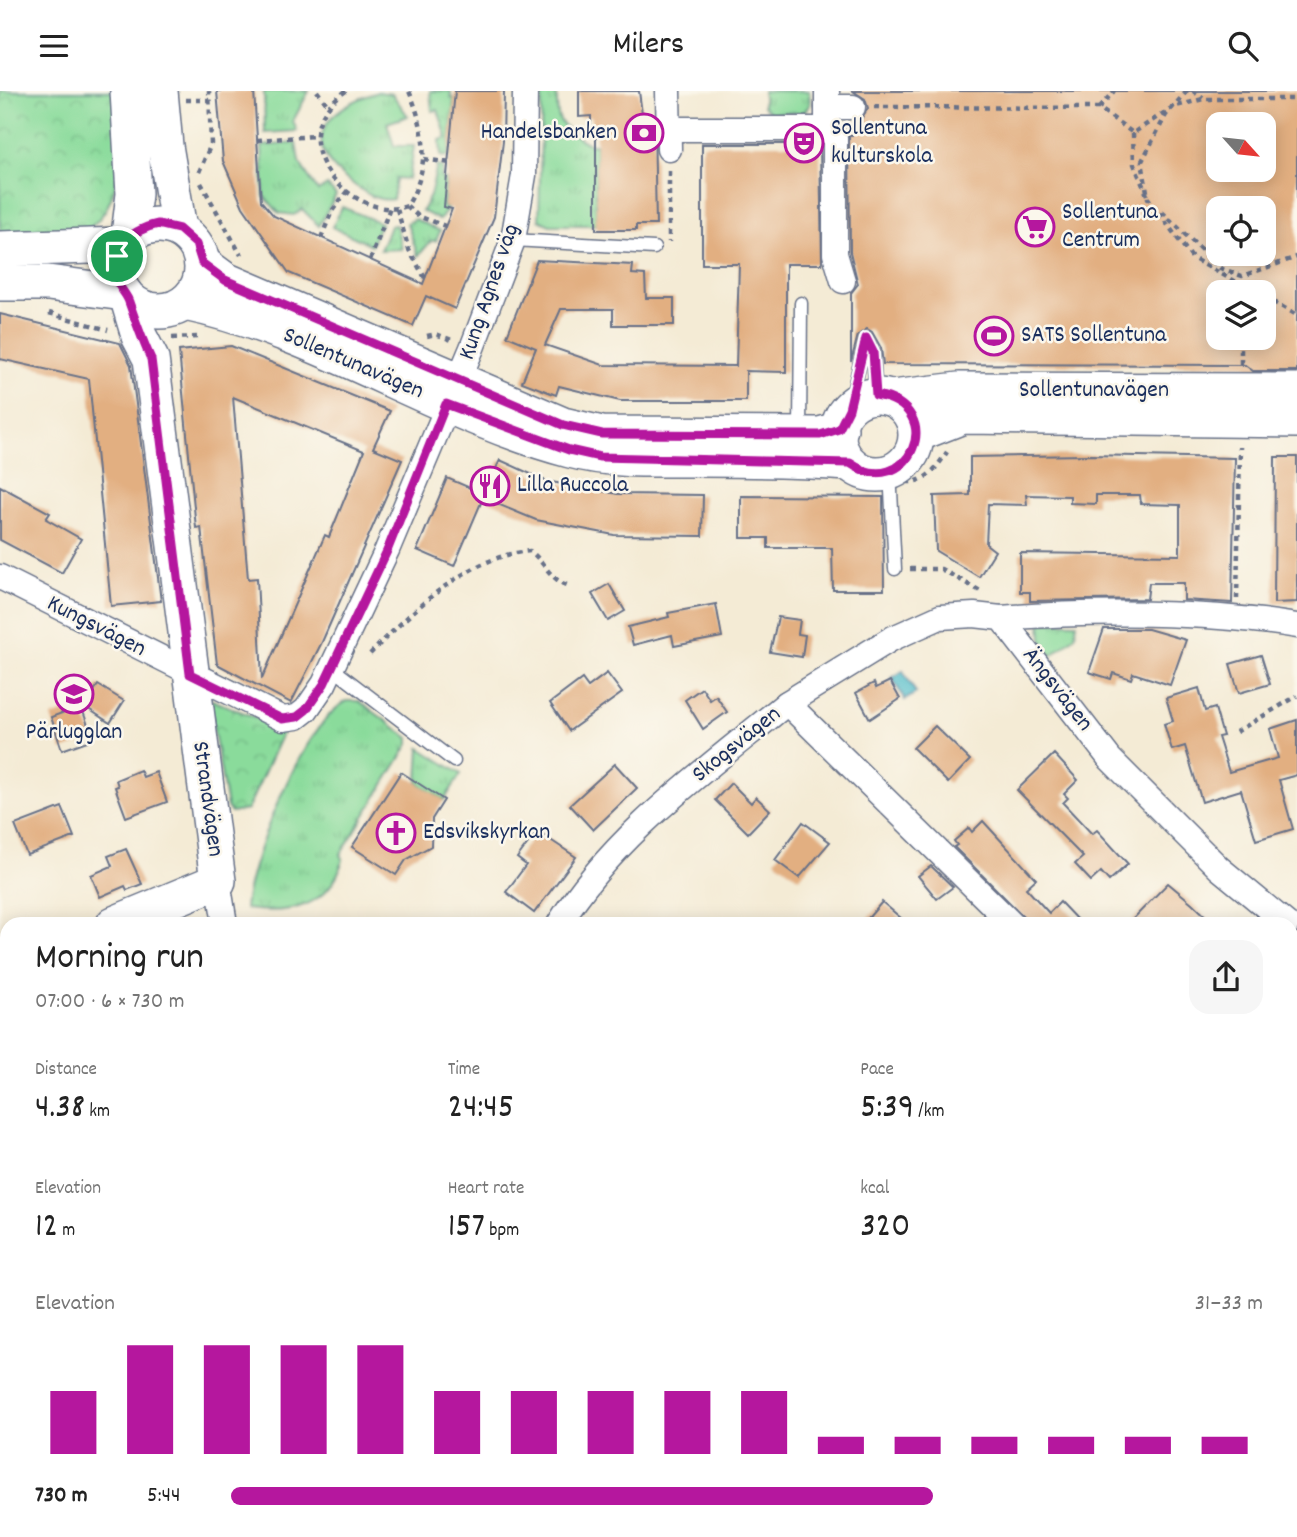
<!DOCTYPE html>
<html lang="en">
<head>
<meta charset="utf-8">
<style>
  body { margin:0; font-family:Dekko,sans-serif; background:#f6f6f6; color:#222; height:100vh; display:flex; flex-direction:column; font-size:26px; white-space:nowrap }
  * { box-sizing:border-box; margin:0 }
  p { font-size:23px; color:#767676 }
  .icon { flex:none; width:38px; height:38px; fill:none; stroke:currentColor; stroke-width:2; stroke-linecap:round; stroke-linejoin:round }
  .map { position:relative; flex:1; overflow:hidden }
  .side { position:absolute; left:0px; top:826px; width:1298px; height:621px; display:flex; flex-direction:column; background:#fff; border-radius:21px 21px 0 0; box-shadow:0 4px 18px #0003 }
  .side>* { flex:none }
  .needle { width:46px; rotate:117deg }
  .controls { position:absolute; left:1206px; top:21px; display:grid; gap:14px }
  .controls a { display:grid; place-items:center; width:70px; height:70px; border-radius:14px; background:#fff; box-shadow:0 4px 18px #0003; font-size:35px }
  .pin { position:absolute; display:grid; place-items:center; width:60px; height:60px; color:#fff; margin:-30px; border:4px solid #fff; border-radius:50%; box-shadow:0 2px 7px #0007 }
  .round { display:grid; place-items:center; flex:none; width:74px; height:74px; border-radius:21px; background:#f6f6f6 }
  .headline { display:flex; align-items:center; justify-content:space-between; height:119px; padding:0 35px }
  h1 { font-size:38px; font-weight:600; line-height:52px }
  .metrics { display:grid; grid-template-columns:repeat(3,1fr); gap:10px; height:119px; padding:7px 35px }
  .metrics div { display:grid; align-content:center }
  .metrics b { font-size:35px; font-weight:600 }
  .metrics small { font-size:19px; font-weight:400 }
  .metrics p { font-size:19px }
  .chart { height:196px; padding:14px 35px }
  .chart p { display:flex; justify-content:space-between }
  .chart svg { width:100%; height:126px; margin-top:7px; stroke:#b5179e; stroke-width:6 }
  ul { padding:0 35px; list-style:none; font-size:23px }
  li { display:grid; grid-template-columns:112px 84px 1fr; align-items:center; height:52px }
  li i { height:18px; border-radius:9px; background:#b5179e }
  header { display:flex; justify-content:space-between; align-items:center; height:91px; padding:0 35px; background:#fff; font-size:32px; font-weight:600 }
  .map>svg:first-child { display:block }
</style>
</head>
<body>
<header><svg class="icon" aria-label="menu" viewBox="0 0 24 24"><path d="M4 6h16M4 12h16M4 18h16"/></svg>Milers<svg class="icon" aria-label="search" viewBox="0 0 24 24"><circle cx="10" cy="10" r="6"/><path d="M15 15l6 6"/></svg></header>
<div class="map">
<svg width="1297" height="1446" viewBox="0 0 1297 1446">
  <defs>
    <pattern id="grass-tufts" width="24" height="20" patternUnits="userSpaceOnUse" patternTransform="scale(1.75)"><rect width="24" height="20" fill="#8adb9b"/><path d="M3 7l-1-3M5 7V3M7 7l1-3M15 17l-1-3M17 17v-4M19 17l1-3" fill="none" stroke="#76bc88"/></pattern>
    <pattern id="forest-firs" width="22" height="20" patternUnits="userSpaceOnUse" patternTransform="scale(1.75)"><rect width="22" height="20" fill="#6fbb83"/><path d="M5 1l3.5 6h-7zM16 11l3.5 6h-7z" fill="#5a986e"/></pattern>
    <pattern id="park-crowns" width="20" height="18" patternUnits="userSpaceOnUse" patternTransform="scale(1.75)"><rect width="20" height="18" fill="#8adb9b"/><path d="M2 6a3 3 0 1 1 6 0M12 15a3 3 0 1 1 6 0" fill="none" stroke="#76bc88"/></pattern>
  </defs>
  <rect width="100%" height="100%" fill="#fbf7ec"/>
  <filter id="ink" filterUnits="userSpaceOnUse"><feTurbulence type="fractalNoise" baseFrequency=".0143" numOctaves="2"/><feDisplacementMap in="SourceGraphic" scale="14" xChannelSelector="R" yChannelSelector="G"/><feConvolveMatrix kernelMatrix="1 2 1 2 8 2 1 2 1" color-interpolation-filters="sRGB"/></filter>
  <filter id="wash" filterUnits="userSpaceOnUse"><feTurbulence type="fractalNoise" baseFrequency=".00686" numOctaves="4" result="noise"/><feDisplacementMap in="SourceGraphic" scale="28" xChannelSelector="R" yChannelSelector="G"/><feGaussianBlur stdDeviation="1.57" result="paint"/><feColorMatrix in="noise" values="0 0 0 0 0 0 0 0 0 0 0 0 0 0 0 0 0 1.4 0 .05"/><feComposite in="paint" operator="in"/></filter>
  <g filter="url(#wash)">
    <rect width="100%" height="100%" fill="#f4ebd5"/>
    <g fill="url(#grass-tufts)" stroke="#52857c" stroke-width="2">
      <polygon points="264,0 309,0 293,30 297,40 265,42"/>
      <polygon points="430,0 451,0 451,7 454,7 449,66 441,65 440,49 447,47 438,19 432,20"/>
      <path d="M542 0H557C557 24 555 30 575 44 583 50 587 54 596 53V134H550L539 129Z"/>
      <polygon points="763,0 809,0 810,13 804,21 771,22 763,15"/>
      <path d="M378 1 392 3 408 25 387 32 394 55H414L409 88 396 87 393 108C378 111 365 102 353 93 297 54 322 18 378 1Z"/>
      <polygon points="296,52 299,71 318,100 327,94 336,104 319,135 302,118 294,124 279,122 264,105 262,55"/>
      <polygon points="437,75 443,76 441,87 446,89 443,115 447,118 440,129 422,120 430,105"/>
      <polygon points="342,116 381,132 371,154 332,136"/>
      <polygon points="415,128 440,140 436,150 431,150 418,165 407,132"/>
      <polygon points="396,134 402,158 380,159 390,135"/>
      <polygon points="1041,531 1077,532 1075,545 1051,565 1042,549"/>
      <path d="M347 610H359L409 647V653L340 764 343 769C329 817 289 824 245 818 248 771 304 631 347 610Z"/>
      <polygon points="420,657 461,683 444,709 418,692"/>
    </g>
    <g fill="url(#forest-firs)" stroke="#457570" stroke-width="2">
      <polygon points="1292,1314 1297,1314 1297,1446 1282,1446 1281,1440 1292,1440"/>
      <polygon points="515,1440 1062,1440 1059,1446 519,1446"/>
    </g>
    <g fill="url(#park-crowns)" stroke="#52857c" stroke-width="2">
      <path d="M0 0H120C118 45 129 109 87 139L0 143Z"/>
      <polygon points="212,609 284,638 247,719 231,722 227,716 210,618"/>
    </g>
    <polygon fill="#50bcca" stroke="#367694" stroke-width="2" points="903,580 916,602 905,609 892,587"/>
    <g id="blocks">
      <g fill="#e2af81" fill-rule="evenodd">
        <polygon points="217,0 254,0 261,110 274,125 423,193 452,118 444,116 455,0 504,0 503,50 494,126 455,218 426,205 413,235 289,182 243,116 223,70"/>
        <polygon points="579,0 639,0 643,31 654,31 656,134 636,134 636,139 596,139 596,41 591,41 591,25 579,26"/>
        <path d="M853 0H1297V280H1253L1245 274 883 273 881 257 872 241 867 238 858 244 851 271V202L858 193 850 161 849 44H852L853 31 861 28 868 17 865 8ZM1218 33H1264V79H1218ZM1218 117H1264V163H1218ZM1218 201H1264V247H1218Z"/>
        <polygon points="702,53 820,53 822,173 786,173 786,281 746,280 746,310 620,310 559,295 556,304 522,291 536,257 507,245 537,169 633,174 632,183 645,184 646,207 674,207 674,234 613,234 613,218 561,218 545,254 603,274 736,275 739,173 702,173"/>
        <polygon points="0,223 120,252 131,274 161,510 111,515 89,288 0,268"/>
        <path d="M231 255 390 320 373 357 402 369 322 551 291 612 217 573 201 436 196 437 179 260ZM233 306 364 360 329 446 325 444 262 588 257 487 248 488Z"/>
        <polygon points="1088,364 1235,367 1232,512 1184,509 1184,492 1149,492 1147,508 1030,510 1030,501 1020,501 1020,462 1180,464 1180,414 1141,413 1140,404 1096,404 1096,413 1070,412 1070,405 1026,404 1027,414 988,413 986,453 995,460 979,486 936,460 934,405 970,404 970,366"/>
        <polygon points="1275,366 1297,366 1297,511 1274,512"/>
        <polygon points="500,369 546,390 618,403 703,404 702,445 614,444 536,429 483,407 454,475 417,459 447,387 484,403"/>
        <polygon points="0,395 50,422 46,428 81,448 62,482 0,449"/>
        <polygon points="741,405 883,406 884,499 833,499 832,457 768,457 768,447 741,447"/>
        <polygon points="609,493 625,520 608,530 592,503"/>
        <polygon points="716,513 722,546 674,555 672,544 633,554 628,536 669,526 668,522"/>
        <polygon points="778,526 800,529 798,543 805,544 802,566 770,561"/>
        <polygon points="1104,538 1148,538 1186,549 1170,594 1133,582 1131,588 1113,582 1111,588 1089,581"/>
        <polygon points="1261,564 1270,593 1239,602 1230,573"/>
        <polygon points="607,582 622,602 569,640 550,612 582,588 588,596"/>
        <polygon points="890,590 900,608 870,628 856,602 874,592 876,597"/>
        <polygon points="98,594 124,610 110,632 84,615"/>
        <polygon points="702,597 710,609 716,605 727,621 703,638 685,609"/>
        <polygon points="1199,597 1205,620 1215,617 1223,645 1218,646 1229,681 1278,667 1270,638 1297,629 1297,684 1279,689 1293,738 1256,749 1241,699 1202,711 1185,655 1172,659 1164,633 1173,630 1166,607"/>
        <polygon points="81,615 93,648 62,659 51,626"/>
        <polygon points="935,635 970,669 948,692 913,657"/>
        <polygon points="1054,663 1078,689 1064,703 1068,707 1063,712 1092,743 1097,739 1128,773 1109,790 1101,781 1091,790 1075,773 1083,766 1017,699"/>
        <polygon points="615,673 637,697 593,739 570,714"/>
        <polygon points="140,679 143,686 156,681 167,711 126,726 115,696 118,695 116,689"/>
        <polygon points="401,681 444,709 432,728 431,755 406,769 396,784 352,756"/>
        <polygon points="731,692 751,712 756,706 770,719 748,742 715,709"/>
        <polygon points="62,716 74,746 27,764 15,734"/>
        <polygon points="983,730 1036,788 1026,797 1049,822 1060,811 1081,833 1031,833 954,756 957,754 954,750 969,737 972,741"/>
        <polygon points="803,731 830,751 799,787 775,769"/>
        <polygon points="537,740 576,766 534,822 506,801 526,774 517,767"/>
        <polygon points="126,758 142,793 127,799 125,795 100,806 91,784 112,775 108,765"/>
        <polygon points="931,775 953,796 937,808 918,785"/>
        <polygon points="1168,792 1192,812 1214,833 1128,833"/>
        <polygon points="882,811 908,833 863,833"/>
      </g>
    </g>
  </g>
  <g filter="url(#ink)">
    <use href="#blocks" fill-opacity="0" stroke="#677188" stroke-width="2"/>
    <g fill="none" stroke-linecap="round" stroke-linejoin="round">
      <defs>
        <g id="lane">
          <polyline points="513,149 654,157"/>
          <polyline points="866,248 873,261 876,305"/>
          <polyline points="849,318 866,247"/>
          <polyline points="800,343 801,212"/>
          <polyline points="890,380 895,478"/>
          <polyline points="332,577 454,670"/>
          <polyline points="0,1068 7,1062"/>
          <polyline points="0,1240 7,1257"/>
        </g>
        <g id="street">
          <polyline points="668,0 669,58"/>
          <polyline points="827,0 827,38 835,47 835,163 843,190"/>
          <polyline points="827,16 853,16"/>
          <polyline points="669,38 827,38"/>
          <polyline points="0,486 283,628 297,626 306,619 324,593 387,459 472,257 513,149 524,84 525,0"/>
          <path d="M1001 527C1092 520 1207 520 1297 535"/>
          <polyline points="787,612 891,548 940,526 974,524 1001,527 1110,668 1219,777 1287,833"/>
          <polyline points="218,790 225,833"/>
          <path d="M559 833C614 743 706 679 787 612L1012 833"/>
          <polyline points="1292,1144 1297,1144"/>
          <polyline points="0,1320 7,1314"/>
          <polyline points="328,1440 328,1446"/>
          <polyline points="249,1446 253,1440"/>
        </g>
        <g id="secondary">
          <polyline points="128,0 134,103 129,144"/>
          <polyline points="160,0 165,55 179,138"/>
          <circle cx="159" cy="177" r="43"/>
          <polyline points="0,158 121,154"/>
          <polyline points="202,172 225,189 563,334 602,343 820,344 840,338"/>
          <polyline points="0,192 48,192 124,202"/>
          <path d="M185 212C320 240 437 324 570 359 611 370 654 368 696 368 748 368 799 369 850 372"/>
          <circle cx="877" cy="344" r="39"/>
          <polyline points="892,307 959,299 1297,300"/>
          <polyline points="917,343 963,325 1297,329"/>
          <polyline points="114,833 218,790 151,268 139,245 128,208"/>
          <polyline points="0,882 7,879"/>
        </g>
      </defs>
      <use href="#lane" stroke="#677188" stroke-width="15"/>
      <use href="#street" stroke="#677188" stroke-width="27"/>
      <use href="#secondary" stroke="#677188" stroke-width="38"/>
      <g stroke="#677188" stroke-width="4.5" stroke-dasharray="5 5" stroke-linecap="butt">
        <polyline points="317,0 329,16"/>
        <path d="M346 0C272 50 356 133 407 115 431 76 426 40 409 0"/>
        <polyline points="1187,0 1166,24 1142,70 1148,107 1192,167 1255,201"/>
        <polyline points="1193,0 1203,7"/>
        <polyline points="186,9 209,9"/>
        <polyline points="874,16 1099,17 1133,42 1173,16 1203,8 1297,8"/>
        <polyline points="1099,17 1114,0"/>
        <polyline points="1133,42 1134,73 1147,104"/>
        <polyline points="257,49 315,45"/>
        <polyline points="424,68 450,72"/>
        <polyline points="669,80 669,151"/>
        <polyline points="199,81 211,53 209,0"/>
        <polyline points="201,92 241,164"/>
        <polyline points="407,115 418,125 445,135"/>
        <polyline points="397,118 409,159 425,187"/>
        <polyline points="1162,121 1220,177 1242,185 1297,166"/>
        <polyline points="321,147 332,120 348,99"/>
        <polyline points="370,169 390,117"/>
        <polyline points="1264,206 1297,224"/>
        <polyline points="49,222 108,239"/>
        <polyline points="427,245 436,243 452,249"/>
        <polyline points="172,247 198,246"/>
        <polyline points="1241,273 1241,247"/>
        <path d="M906 391C927 392 937 376 947 361"/>
        <polyline points="910,478 941,478 982,501"/>
        <polyline points="1237,508 1240,356"/>
        <path d="M370 563C412 520 467 465 530 460 546 472 549 489 570 495"/>
        <polyline points="1236,641 1297,605"/>
        <polyline points="1274,1440 1276,1446"/>
      </g>
      <use href="#lane" stroke="#fff" stroke-width="12"/>
      <use href="#street" stroke="#fff" stroke-width="24"/>
      <use href="#secondary" stroke="#fff" stroke-width="35"/>
    </g>
  </g>
  <g fill="none" stroke-linecap="round" stroke-linejoin="round" filter="url(#ink)">
    <defs>
      <path id="route" d="M158 133 179 138 196 153 202 172 225 189 563 334 602 343 820 344 839 338 849 318 866 247 873 261 876 304C951 317 907 412 850 372L600 366 569 359 446 313 387 460 324 593 306 619 297 626 282 628 190 583 151 268C142 249 136 231 129 211 127 204 121 199 118 192 106 161 130 139 158 133Z"/>
    </defs>
    <use href="#route" stroke="#fff" stroke-width="14"/>
    <use href="#route" stroke="#b5179e" stroke-width="9"/>
  </g>
  <defs>
    <symbol id="bank-ring" viewBox="-11 -11 22 22"><circle r="9.5" fill="#fbf7ec" stroke="#b5179e" stroke-width="1.5"/><path d="M-6-4H6V4H-6ZM0-2.3a2.3 2.3 0 1 0 0 4.6a2.3 2.3 0 1 0 0-4.6Z" fill="#b5179e"/></symbol>
    <symbol id="theatre-ring" viewBox="-11 -11 22 22"><circle r="9.5" fill="#fbf7ec" stroke="#b5179e" stroke-width="1.5"/><path d="M-5-5.5Q0-4 5-5.5V0Q5 5 0 6Q-5 5-5 0ZM-3.3-2.5H-1v1.5H-3.3ZM1-2.5H3.3v1.5H1ZM-2.8 1Q0 5.5 2.8 1Z" fill="#b5179e"/></symbol>
    <symbol id="supermarket-ring" viewBox="-11 -11 22 22"><circle r="9.5" fill="#fbf7ec" stroke="#b5179e" stroke-width="1.5"/><path d="M-6-5.5h2.5l.6 2H6L4.5 2H-2.5L-4.4-4H-6ZM-1.5 3.2a1.3 1.3 0 1 0 .1 0ZM3 3.2a1.3 1.3 0 1 0 .1 0Z" fill="#b5179e"/></symbol>
    <symbol id="stadium-ring" viewBox="-11 -11 22 22"><circle r="9.5" fill="#fbf7ec" stroke="#b5179e" stroke-width="1.5"/><path d="M0-5a6.5 5 0 1 0 0 10a6.5 5 0 1 0 0-10ZM-3.5-1.8h7v3.6h-7Z" fill="#b5179e"/></symbol>
    <symbol id="restaurant-ring" viewBox="-11 -11 22 22"><circle r="9.5" fill="#fbf7ec" stroke="#b5179e" stroke-width="1.5"/><path d="M-5-6h1v4h1v-4h1v4h1v-4h1v5L-1.5 .5V6h-2V.5L-5-1ZM5-6V6H3V1.5H1.5Q1.5-4 5-6Z" fill="#b5179e"/></symbol>
    <symbol id="school-ring" viewBox="-11 -11 22 22"><circle r="9.5" fill="#fbf7ec" stroke="#b5179e" stroke-width="1.5"/><path d="M0-5L7-2L0 1L-7-2ZM-4 1L0 2.5L4 1V4Q0 6-4 4Z" fill="#b5179e"/></symbol>
    <symbol id="church-ring" viewBox="-11 -11 22 22"><circle r="9.5" fill="#fbf7ec" stroke="#b5179e" stroke-width="1.5"/><path d="M-1.2-6h2.4v3.5h3.3v2.4h-3.3V6h-2.4V-.1h-3.3v-2.4h3.3Z" fill="#b5179e"/></symbol>
  </defs>
  <g fill-rule="evenodd">
    <use href="#bank-ring" x="622" y="20" width="44" height="44"/>
    <use href="#theatre-ring" x="782" y="30" width="44" height="44"/>
    <use href="#supermarket-ring" x="1013" y="114" width="44" height="44"/>
    <use href="#stadium-ring" x="972" y="223" width="44" height="44"/>
    <use href="#restaurant-ring" x="468" y="373" width="44" height="44"/>
    <use href="#school-ring" x="52" y="581" width="44" height="44"/>
    <use href="#church-ring" x="374" y="720" width="44" height="44"/>
  </g>
  <g text-anchor="middle" dominant-baseline="central" stroke-width="5" stroke-linejoin="round" paint-order="stroke">
    <g font-size="24" fill="#1b2f5e" stroke="#fbf7ec" text-anchor="start">
      <text x="831" y="38">Sollentuna<tspan x="831" dy="28">kulturskola</tspan></text>
      <text x="617" y="42" text-anchor="end">Handelsbanken</text>
      <text x="1062" y="122">Sollentuna<tspan x="1062" dy="28">Centrum</tspan></text>
      <text x="1021" y="245">SATS Sollentuna</text>
      <text x="517" y="395">Lilla Ruccola</text>
      <text x="74" y="642" text-anchor="middle">Pärlugglan</text>
      <text x="423" y="742">Edsvikskyrkan</text>
    </g>
    <g font-size="24" fill="#1b2f5e" stroke="#fbf7ec">
      <text transform="translate(490 201) rotate(-71)">Kung Agnes väg</text>
      <text transform="translate(353 273) rotate(23)">Sollentunavägen</text>
      <text x="1094" y="300">Sollentunavägen</text>
      <text transform="translate(96 536) rotate(27)">Kungsvägen</text>
      <text transform="translate(1057 599) rotate(52)">Ängsvägen</text>
      <text transform="translate(737 654) rotate(-39)">Skogsvägen</text>
      <text transform="translate(207 708) rotate(82)">Strandvägen</text>
    </g>
  </g>
</svg>
<div class="controls">
<a><svg class="needle" viewBox="-14 -14 28 28"><path d="M0-13l5 13h-10z" fill="#e53935"/><path d="M0 13l5-13h-10z" fill="#767676"/></svg></a>
<a><svg class="icon" aria-label="locate" viewBox="0 0 24 24"><circle cx="12" cy="12" r="6"/><path d="M12 2v4M12 18v4M2 12h4M18 12h4"/></svg></a>
<a><svg class="icon" aria-label="layers" viewBox="0 0 24 24"><path d="M12 4l9 5-9 5-9-5zM3 14l9 5 9-5"/></svg></a>
</div>
<div class="pin" style="left:117px;top:165px;background:#1e9e55"><svg class="icon" aria-label="arrive" viewBox="0 0 24 24"><path d="M6 21V4h12l-3 4 3 4H6"/></svg></div>
<section class="side">
<div class="headline"><div><h1>Morning run</h1><p>07:00 · 6 × 730 m</p></div><a class="round"><svg class="icon" aria-label="share" viewBox="0 0 24 24"><path d="M12 15V3M7 8l5-5 5 5M5 13v7h14v-7"/></svg></a></div>
<div class="metrics">
<div><p>Distance</p><b>4.38<small> km</small></b></div>
<div><p>Time</p><b>24:45</b></div>
<div><p>Pace</p><b>5:39<small> /km</small></b></div>
</div>
<div class="metrics">
<div><p>Elevation</p><b>12<small> m</small></b></div>
<div><p>Heart rate</p><b>157<small> bpm</small></b></div>
<div><p>kcal</p><b>320</b></div>
</div>
<div class="chart"><p><span>Elevation</span>31–33 m</p>
<svg viewBox="0 0 160 44" preserveAspectRatio="none"><path d="M5 44V22M15 44V6M25 44V6M35 44V6M45 44V6M55 44V22M65 44V22M75 44V22M85 44V22M95 44V22M105 44V38M115 44V38M125 44V38M135 44V38M145 44V38M155 44V38"/></svg>
</div>
<ul>
<li><b>730 m</b>5:44<i style="width:68%"></i></li>
</ul>
</section>
</div>
</body>
</html>
